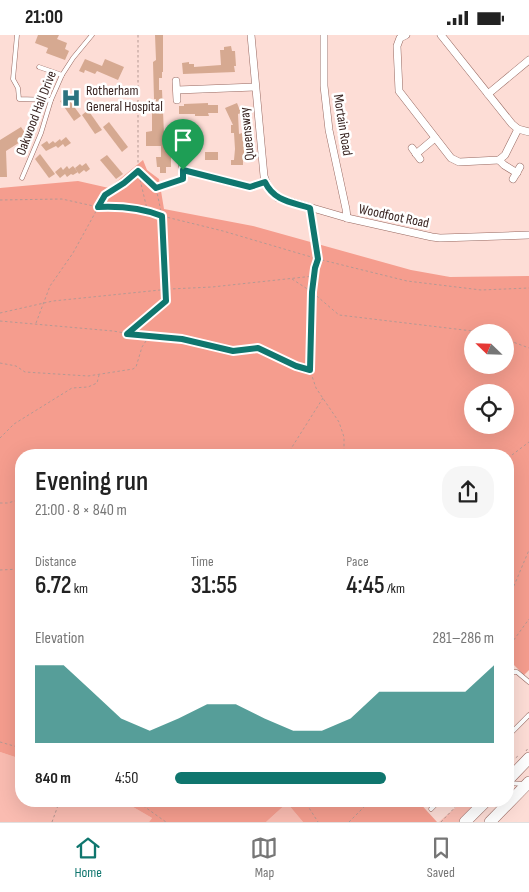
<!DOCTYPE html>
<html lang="en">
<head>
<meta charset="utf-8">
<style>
  body { margin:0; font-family:"Sofia Sans Condensed",sans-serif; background:#f6f6f6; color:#222; height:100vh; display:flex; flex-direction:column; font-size:19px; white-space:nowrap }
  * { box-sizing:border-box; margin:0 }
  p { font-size:16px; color:#767676 }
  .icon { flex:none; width:28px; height:28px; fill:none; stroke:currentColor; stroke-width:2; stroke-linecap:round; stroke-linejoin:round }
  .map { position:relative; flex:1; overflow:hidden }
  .sheet { position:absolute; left:15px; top:414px; width:499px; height:358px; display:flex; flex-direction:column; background:#fff; border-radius:20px; box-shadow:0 5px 20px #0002 }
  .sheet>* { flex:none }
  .needle { width:32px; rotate:293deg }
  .fabs { position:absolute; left:464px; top:289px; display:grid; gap:10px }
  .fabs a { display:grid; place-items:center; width:50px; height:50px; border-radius:50%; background:#fff; box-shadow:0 5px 20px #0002; font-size:25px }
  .pin { position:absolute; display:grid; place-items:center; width:42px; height:42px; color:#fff; margin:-51px -21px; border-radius:50% 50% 50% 0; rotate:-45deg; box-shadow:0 0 5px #0007 }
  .pin .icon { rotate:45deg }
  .round { display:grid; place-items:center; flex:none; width:52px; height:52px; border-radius:20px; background:#f6f6f6 }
  .head { display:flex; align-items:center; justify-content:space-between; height:85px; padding:0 20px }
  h1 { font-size:28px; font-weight:600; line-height:38px }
  .metrics { display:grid; grid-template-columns:repeat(3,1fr); gap:8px; height:85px; padding:5px 20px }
  .metrics div { display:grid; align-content:center }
  .metrics b { font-size:25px; font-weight:600 }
  .metrics small { font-size:14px; font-weight:400 }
  .metrics p { font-size:14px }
  .chart { height:140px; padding:10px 20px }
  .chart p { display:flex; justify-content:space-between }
  .chart svg { width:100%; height:90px; margin-top:5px; fill:#0f766e; opacity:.7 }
  ul { padding:0 20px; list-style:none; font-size:16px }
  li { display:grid; grid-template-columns:80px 60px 1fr; align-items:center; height:38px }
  li i { height:12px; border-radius:6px; background:#0f766e }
  .status { display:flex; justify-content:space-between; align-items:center; height:35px; padding:0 25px; background:#fff; direction:ltr }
  .status svg { height:14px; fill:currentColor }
  .menu { display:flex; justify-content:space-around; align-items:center; height:70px; border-top:1px solid #e0e0e0; background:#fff; font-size:14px; color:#767676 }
  .menu a { display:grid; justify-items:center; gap:2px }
  .menu .current { color:#0f766e }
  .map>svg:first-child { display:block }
</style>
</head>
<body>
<div class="status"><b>21:00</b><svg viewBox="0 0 49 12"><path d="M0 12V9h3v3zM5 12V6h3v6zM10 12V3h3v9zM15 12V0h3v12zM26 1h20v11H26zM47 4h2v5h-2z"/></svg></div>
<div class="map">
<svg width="529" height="787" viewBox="0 0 529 787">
  <rect width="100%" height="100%" fill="#fdddd6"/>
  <g fill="#fabcb1">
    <polygon points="0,717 21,724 21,765 121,765 152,783 149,787 0,787"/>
    <polygon points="464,765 482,765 459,787 439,787"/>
    <polygon points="287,768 303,787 266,787"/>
  </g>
  <g fill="#f59d8e" fill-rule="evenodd">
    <path d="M143 125 147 135 159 144 164 174 253 191 411 235 450 242 529 241V635L524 640 512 628 508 632V420H21V724L0 717V153L78 146 109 153ZM472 298H505V330H472ZM472 358H505V390H472Z"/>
    <polygon points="121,765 417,765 437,787 303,787 287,768 266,787 149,787 152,783"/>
  </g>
  <g fill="#d6a991">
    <polygon points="38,0 59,0 57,4 67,8 65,14 69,16 65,25 46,18 48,13 35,8"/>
    <polygon points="155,0 163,0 163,37 162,37 162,43 159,43 159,55 162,55 164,99 169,98 170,114 174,114 174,120 171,120 171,132 166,132 166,138 160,138 160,132 157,132 156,122 161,122 161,111 146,111 146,97 152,96 152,77 156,77 156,64 154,64 153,27 156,25"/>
    <polygon points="231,11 232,16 235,16 236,31 234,31 235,37 183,39 182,28 189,27 189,29 194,29 194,32 221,30 220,15 224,15 224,12"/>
    <polygon points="85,24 102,31 105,24 124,32 118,45 97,36 95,39 85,35 84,38 79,36"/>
    <polygon points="67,62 81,81 74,86 60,66"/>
    <polygon points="208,68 208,70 218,70 218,78 208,78 209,81 195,81 195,79 179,79 179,71 184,71 184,69"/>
    <polygon points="237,68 241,78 238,79 239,99 242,98 245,124 243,124 243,130 231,130 231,125 234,125 235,114 234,98 231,98 231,90 233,90 225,73"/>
    <polygon points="88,75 102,95 95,99 82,80"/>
    <polygon points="109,87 128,112 122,117 103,92"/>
    <polygon points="21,92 28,102 6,116 7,142 0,142 0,105"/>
    <polygon points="66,102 71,108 65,112 63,109 58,113 56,111 46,116 41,110 47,106 49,109 53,106 55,108 60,104 61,106"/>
    <polygon points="182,104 190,104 190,108 197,107 198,114 183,115"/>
    <rect x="205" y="117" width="13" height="8"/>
    <polygon points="40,119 55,139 49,143 35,124"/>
    <polygon points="107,120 123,139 116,144 100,125"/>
    <polygon points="86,128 90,134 86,137 84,135 79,139 75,133 80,129 82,131"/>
    <polygon points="67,131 69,134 73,131 78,137 73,140 71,139 67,142 65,139 60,143 55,137 61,132 63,135"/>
  </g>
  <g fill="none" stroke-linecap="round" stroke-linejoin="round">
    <defs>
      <g id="service">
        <polyline points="17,0 13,44 18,53 19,64 51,65"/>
        <polyline points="39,32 62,40"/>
        <polyline points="22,143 41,98 51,65 62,40 73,23 92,0"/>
        <polyline points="508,639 510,637 517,637 529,647"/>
        <polyline points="508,701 529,680"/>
        <polyline points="508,748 523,749"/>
        <polyline points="431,774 440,765"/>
      </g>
      <g id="minor">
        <polyline points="251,0 264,141 268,152 278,163 347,183 432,202 440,203 529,200"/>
        <polyline points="324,0 324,51 329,95 346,174 347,183"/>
        <polyline points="406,0 400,3 397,11 399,56 451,123 459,127 499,125 505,120 518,94"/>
        <polyline points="441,0 512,89 518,94 529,97"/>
        <polyline points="176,46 177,65"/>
        <polyline points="177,55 255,52"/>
        <polyline points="488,59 529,25"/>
        <polyline points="412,113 420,124"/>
        <polyline points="416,119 435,103"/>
        <polyline points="182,124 183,144"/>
        <polyline points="499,125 504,130 517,138"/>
        <polyline points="183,135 251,152 265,147"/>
        <polyline points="513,144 520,132"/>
      </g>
      <g id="primary">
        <polyline points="508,745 529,723"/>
        <polyline points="465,787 487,765"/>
        <polyline points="490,787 529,747"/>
      </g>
    </defs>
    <use href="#service" stroke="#976860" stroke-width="5"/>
    <use href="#minor" stroke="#976860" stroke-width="8"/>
    <use href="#primary" stroke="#976860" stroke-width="12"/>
    <g stroke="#b59993" stroke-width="1" stroke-dasharray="2.5 2.5" stroke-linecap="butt">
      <polyline points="138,0 138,136 147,174"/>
      <polyline points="0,165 62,164 98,172 110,172 147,175 162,181 223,196 318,224 407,246 481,255 529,253"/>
      <polyline points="310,179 318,224 315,233 312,257 310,335 316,353 339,387 344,402 344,420"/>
      <polyline points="292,244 312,257 339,280 489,298"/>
      <polyline points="0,278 53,266 170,254 212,252 314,241"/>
      <polyline points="0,286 113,296 149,302 155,301 168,304 182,304 233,316 258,313 296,331 310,335"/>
      <polyline points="36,288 50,251 73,218 105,160 124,148 138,136 156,153"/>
      <polyline points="128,298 166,266 162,181 156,153 178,146"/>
      <polyline points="505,304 529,313"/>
      <polyline points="0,328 16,331 25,337 88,341 133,334 136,332 142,312 148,303"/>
      <polyline points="0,403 14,389 72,353 88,352 97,348 99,340"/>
      <polyline points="287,420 323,363"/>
      <polyline points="508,423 529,407"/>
      <polyline points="0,468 8,468 21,464"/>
      <polyline points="0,535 21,534"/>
      <polyline points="508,565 529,515"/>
      <polyline points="508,613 529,584"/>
      <polyline points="0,707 21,713"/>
      <polyline points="526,716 529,712"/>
      <polyline points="508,729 518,721"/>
      <polyline points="135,765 166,787"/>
      <polyline points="304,765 318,787"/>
      <polyline points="52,787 60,765"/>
      <polyline points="349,787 371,765"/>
      <polyline points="441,787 462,765"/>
    </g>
    <use href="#service" stroke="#fff" stroke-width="4"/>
    <use href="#minor" stroke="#fff" stroke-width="7"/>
    <use href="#primary" stroke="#fff" stroke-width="11"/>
  </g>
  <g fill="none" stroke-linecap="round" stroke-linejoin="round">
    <defs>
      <path id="route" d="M183 135 250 152 265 147C274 166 291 167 310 173L318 224 315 233 312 257 310 335 296 331 258 313 233 316 182 304 127 299 166 266 162 181C142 173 120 171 98 172L105 160 124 148 138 136 156 153 183 144Z"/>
    </defs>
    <use href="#route" stroke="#fff" stroke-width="10"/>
    <use href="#route" stroke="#0f766e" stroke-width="6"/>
  </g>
  <defs>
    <symbol id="hospital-bare" viewBox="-9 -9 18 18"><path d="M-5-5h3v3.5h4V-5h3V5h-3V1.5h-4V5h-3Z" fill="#2c737f" stroke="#fff" stroke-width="2.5" paint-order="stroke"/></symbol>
  </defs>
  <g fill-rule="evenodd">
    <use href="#hospital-bare" x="57" y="49" width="28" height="28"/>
  </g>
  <g text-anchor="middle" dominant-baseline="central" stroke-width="5" stroke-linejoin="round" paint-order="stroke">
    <g font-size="14" fill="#392522" stroke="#fff" text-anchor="start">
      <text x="86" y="55">Rotherham<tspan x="86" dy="16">General Hospital</tspan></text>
    </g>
    <g font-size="14" fill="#392522" stroke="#fff">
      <text transform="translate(36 78) rotate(-69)">Oakwood Hall Drive</text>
      <text transform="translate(343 90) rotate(81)">Mortain Road</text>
      <text transform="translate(247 99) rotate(-96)">Queensway</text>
      <text transform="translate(394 181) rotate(12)">Woodfoot Road</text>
    </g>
  </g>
</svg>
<div class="fabs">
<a><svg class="needle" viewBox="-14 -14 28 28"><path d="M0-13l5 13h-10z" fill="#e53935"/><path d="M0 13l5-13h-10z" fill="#767676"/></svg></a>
<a><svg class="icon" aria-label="locate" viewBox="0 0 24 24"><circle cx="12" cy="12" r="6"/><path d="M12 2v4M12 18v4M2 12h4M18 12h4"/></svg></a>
</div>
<div class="pin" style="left:183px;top:135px;background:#1e9e55"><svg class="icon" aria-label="arrive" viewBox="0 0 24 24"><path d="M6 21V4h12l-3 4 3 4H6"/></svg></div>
<section class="sheet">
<div class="head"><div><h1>Evening run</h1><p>21:00 · 8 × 840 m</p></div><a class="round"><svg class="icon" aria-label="share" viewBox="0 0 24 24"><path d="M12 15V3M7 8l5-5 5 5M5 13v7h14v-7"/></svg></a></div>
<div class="metrics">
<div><p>Distance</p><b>6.72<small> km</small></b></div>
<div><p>Time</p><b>31:55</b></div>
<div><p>Pace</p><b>4:45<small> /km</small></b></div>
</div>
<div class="chart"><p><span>Elevation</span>281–286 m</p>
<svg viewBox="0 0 160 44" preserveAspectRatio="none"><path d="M0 44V6L10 6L20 19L30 32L40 38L50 32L60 25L70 25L80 32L90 38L100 38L110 32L120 19L130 19L140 19L150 19L160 6V44z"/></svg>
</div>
<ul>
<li><b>840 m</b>4:50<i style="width:66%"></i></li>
</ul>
</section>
</div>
<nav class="menu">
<a class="current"><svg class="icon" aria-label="home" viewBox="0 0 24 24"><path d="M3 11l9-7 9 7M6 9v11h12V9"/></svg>Home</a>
<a><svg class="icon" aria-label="map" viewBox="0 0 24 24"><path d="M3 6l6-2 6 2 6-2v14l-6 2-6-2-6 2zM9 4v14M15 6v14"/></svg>Map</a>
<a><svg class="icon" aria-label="saved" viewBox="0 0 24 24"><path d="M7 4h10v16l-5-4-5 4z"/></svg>Saved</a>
</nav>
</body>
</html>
